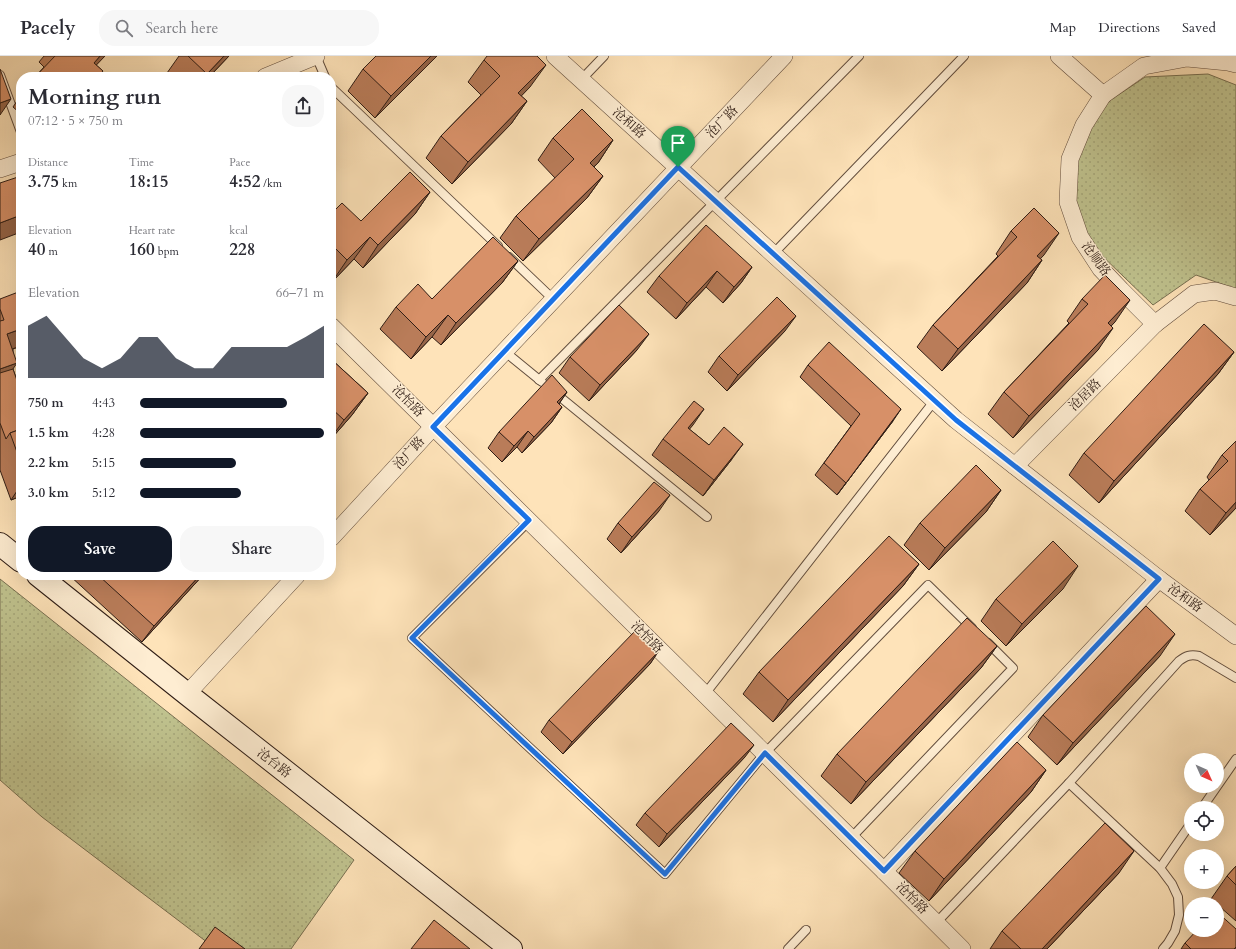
<!DOCTYPE html>
<html lang="en">
<head>
<meta charset="utf-8">
<style>
  body { margin:0; font-family:Cardo,"Noto Serif SC",serif; background:#f7f7f7; color:#2b2b33; height:100vh; display:flex; flex-direction:column; font-size:15px; white-space:nowrap }
  * { box-sizing:border-box; margin:0 }
  p { font-size:13px; color:#7c7c81 }
  .icon { flex:none; width:22px; height:22px; fill:none; stroke:currentColor; stroke-width:2; stroke-linecap:round; stroke-linejoin:round }
  .map { position:relative; flex:1; overflow:hidden }
  .sheet { position:absolute; left:16px; top:16px; width:320px; height:508px; display:flex; flex-direction:column; background:#fff; border-radius:16px; box-shadow:0 4px 16px #0002 }
  .sheet>* { flex:none }
  .needle { width:26px; rotate:135deg }
  .controls { position:absolute; left:1184px; top:697px; display:grid; gap:8px }
  .controls a { display:grid; place-items:center; width:40px; height:40px; border-radius:50%; background:#fff; box-shadow:0 4px 16px #0002; font-size:20px }
  .pin { position:absolute; display:grid; place-items:center; width:34px; height:34px; color:#fff; margin:-41px -17px; border-radius:50% 50% 50% 0; rotate:-45deg; box-shadow:0 0 4px #0007 }
  .pin .icon { rotate:45deg }
  .round { display:grid; place-items:center; flex:none; width:42px; height:42px; border-radius:16px; background:#f7f7f7 }
  .summary { display:flex; align-items:center; justify-content:space-between; height:68px; padding:0 12px }
  h1 { font-size:22px; font-weight:700; line-height:30px }
  .figures { display:grid; grid-template-columns:repeat(3,1fr); gap:6px; height:68px; padding:4px 12px }
  .figures div { display:grid; align-content:center }
  .figures b { font-size:17px; font-weight:700 }
  .figures small { font-size:11px; font-weight:400 }
  .figures p { font-size:11px }
  .chart { height:112px; padding:8px 12px }
  .chart p { display:flex; justify-content:space-between }
  .chart svg { width:100%; height:72px; margin-top:4px; fill:#111827; opacity:.7 }
  .action { display:flex; gap:8px; margin-top:auto; padding:8px 12px }
  .action a { flex:1; height:46px; border-radius:16px; background:#111827; color:#fff; font-size:16px; font-weight:700; line-height:46px; text-align:center }
  .action a+a { background:#f7f7f7; color:#2b2b33 }
  ul { padding:0 12px; list-style:none; font-size:13px }
  li { display:grid; grid-template-columns:64px 48px 1fr; align-items:center; height:30px }
  li i { height:10px; border-radius:5px; background:#111827 }
  header { display:flex; align-items:center; gap:24px; box-sizing:border-box; height:56px; padding:0 20px; background:#fff; border-bottom:1px solid #e1e1e2 }
  header strong { font-size:19px }
  nav { display:flex; gap:22px; margin-inline-start:auto; font-size:14px }
  .search { width:280px; height:36px; background:#f7f7f7; display:flex; align-items:center; gap:10px; box-sizing:border-box; padding:0 14px; border-radius:16px; color:#7c7c81; font-size:15px }
  .map>svg:first-child { display:block }
</style>
</head>
<body>
<header>
<strong>Pacely</strong>
<div class="search"><svg class="icon" aria-label="search" viewBox="0 0 24 24"><circle cx="10" cy="10" r="6"/><path d="M15 15l6 6"/></svg>Search here</div>
<nav><a>Map</a><a>Directions</a><a>Saved</a></nav>
</header>
<div class="map">
<svg width="1236" height="893" viewBox="0 0 1236 893">
  <defs>
    <pattern id="park-dots" width="8" height="8" patternUnits="userSpaceOnUse"><rect width="8" height="8" fill="#c0c38f"/><path d="M2 2h.1M6 6h.1" fill="none" stroke="#a5a77a" stroke-width="1.8" stroke-linecap="round"/></pattern>
  </defs>
  <rect width="100%" height="100%" fill="#fee3b9"/>
  <filter id="stains"><feTurbulence type="fractalNoise" baseFrequency=".005" numOctaves="4"/><feColorMatrix values="0 0 0 0 .2 0 0 0 0 .09 0 0 0 0 .02 0 0 0 .5 -.17"/></filter>
  <radialGradient id="worn" r=".72"><stop offset=".6" stop-color="#630" stop-opacity="0"/><stop offset="1" stop-color="#630" stop-opacity=".3"/></radialGradient>
  <g fill="url(#park-dots)" stroke="#787052">
    <polygon points="1208,18 1236,29 1236,233 1196,219 1153,249 1095,193 1072,149 1075,105 1099,52 1145,21"/>
    <polygon points="0,523 354,804 291,893 216,893 42,761 0,724"/>
  </g>
  <g fill="none" stroke-linecap="round" stroke-linejoin="round">
    <defs>
      <g id="lane">
        <polyline points="316,0 325,21"/>
        <polyline points="0,19 21,76"/>
        <polyline points="581,24 604,0"/>
        <polyline points="331,31 498,190"/>
        <polyline points="773,198 964,0"/>
        <polyline points="509,201 553,243"/>
        <polyline points="504,295 542,326"/>
        <polyline points="539,324 859,0"/>
        <polyline points="554,336 707,461"/>
        <polyline points="529,465 412,582 665,818 765,697 928,529 972,572"/>
        <polyline points="705,638 935,344"/>
        <polyline points="1069,727 1160,812 1172,828 1178,841 1179,859 1175,875 1168,887 1163,893"/>
        <polyline points="1202,752 1236,703"/>
        <polyline points="851,782 1013,612 988,587"/>
        <polyline points="1160,812 1191,767"/>
        <path d="M936 867 1069 727 1179 605C1186 600 1190 598 1199 600L1236 622"/>
        <polyline points="788,893 806,874"/>
      </g>
      <g id="street">
        <polyline points="555,0 956,364 1159,523 1236,580"/>
        <polyline points="1059,0 1103,39"/>
        <polyline points="1236,8 1228,6 1187,2 1144,10 1103,39 1084,69 1070,103 1068,146 1080,181 1101,213 1121,234 1155,268 1194,238 1215,235 1236,241"/>
        <polyline points="265,21 316,0"/>
        <polyline points="0,113 21,106"/>
        <polyline points="331,270 884,815 962,893"/>
        <polyline points="1015,410 1155,268"/>
        <polyline points="331,482 433,371 784,0"/>
        <polyline points="187,638 297,519"/>
        <polyline points="884,815 1159,523"/>
      </g>
      <g id="secondary">
        <polyline points="0,488 21,505"/>
        <polyline points="38,519 187,638 511,893"/>
      </g>
    </defs>
    <use href="#lane" stroke="#634e3e" stroke-width="10"/>
    <use href="#street" stroke="#634e3e" stroke-width="18"/>
    <use href="#secondary" stroke="#2f1d15" stroke-width="24"/>
    <use href="#lane" stroke="#feedd2" stroke-width="8"/>
    <use href="#street" stroke="#feedd2" stroke-width="17"/>
    <use href="#secondary" stroke="#feedd2" stroke-width="22"/>
  </g>
  <g fill="#b97c59" stroke="#2f1d15">
    <polygon points="44,0 105,0 96,9 103,15 98,21 35,21 44,11 39,6"/>
    <polygon points="179,0 229,0 209,21 171,21 167,17"/>
    <polygon points="437,0 375,62 348,35 363,13"/>
    <polygon points="484,4 530,31 521,40 527,45 511,68 452,128 426,102 441,80 481,39 468,26"/>
    <polygon points="21,39 21,58 13,51"/>
    <polygon points="553,82 613,84 598,107 594,111 603,120 587,142 523,205 500,182 516,160 555,122 538,104"/>
    <polygon points="430,136 415,158 363,212 354,203 332,226 331,225 331,158 361,165"/>
    <polygon points="1011,175 1044,199 1040,202 1042,204 1027,227 942,315 917,291 933,269 998,200 996,198"/>
    <polygon points="518,205 502,227 441,289 432,281 411,303 380,273 396,251 432,243"/>
    <polygon points="752,211 741,227 723,247 706,231 676,263 647,236 659,220"/>
    <polygon points="0,243 21,290 13,293 13,313 21,336 21,440 11,444 0,414"/>
    <polygon points="1082,243 1115,266 1111,270 1098,294 1013,382 988,358 1004,336 1069,267 1067,265"/>
    <polygon points="785,275 727,335 708,316 719,300"/>
    <polygon points="637,294 589,345 559,317 570,301"/>
    <polygon points="1234,296 1218,318 1099,447 1069,419 1084,397"/>
    <polygon points="331,303 368,337 352,359 331,383"/>
    <polygon points="808,309 893,365 837,439 815,419 851,370 800,321"/>
    <polygon points="567,336 559,348 562,351 551,367 522,397 517,391 502,406 488,392 499,376"/>
    <polygon points="693,369 689,373 709,389 732,403 703,440 652,399 663,383"/>
    <polygon points="1236,385 1236,452 1210,479 1185,455 1200,433 1209,424 1207,421 1222,399"/>
    <polygon points="1001,434 986,456 929,514 904,489 920,467"/>
    <polygon points="659,455 621,497 607,483 618,467"/>
    <polygon points="919,508 903,530 773,666 743,638 759,616"/>
    <polygon points="69,519 203,519 142,586"/>
    <polygon points="1063,533 1006,590 981,565 996,543"/>
    <polygon points="997,590 981,612 851,748 821,720 837,698"/>
    <polygon points="658,596 650,608 563,698 541,676 549,664"/>
    <polygon points="1160,600 1057,709 1028,681 1043,659"/>
    <polygon points="745,701 659,791 636,769 645,757"/>
    <polygon points="1046,714 1031,736 929,845 899,817 915,795"/>
    <polygon points="1236,810 1236,865 1211,843 1227,820"/>
    <polygon points="1119,817 1047,893 990,893 1002,875"/>
    <polygon points="1185,887 1236,893 1181,893"/>
  </g>
  <g fill="#966549" stroke="#2f1d15">
    <polygon points="100,0 105,0 85,21 94,7"/>
    <polygon points="224,0 229,0 209,21 204,21"/>
    <polygon points="431,0 437,0 375,62 391,40"/>
    <polygon points="546,9 530,31 503,59 518,37"/>
    <polygon points="11,43 0,59 0,47"/>
    <polygon points="527,45 511,68 452,128 468,106"/>
    <polygon points="613,84 598,107 574,129 590,107"/>
    <polygon points="603,120 587,142 523,205 539,183"/>
    <polygon points="430,136 415,158 363,212 378,189"/>
    <polygon points="21,159 21,176 0,184 0,167"/>
    <polygon points="1059,177 1044,199 1022,222 1037,200"/>
    <polygon points="370,181 354,203 332,226 347,204"/>
    <polygon points="1042,204 1027,227 942,315 958,293"/>
    <polygon points="518,205 502,227 441,289 456,267"/>
    <polygon points="752,211 741,227 723,247 734,231"/>
    <polygon points="717,215 706,231 676,263 687,247"/>
    <polygon points="1130,244 1115,266 1093,289 1108,267"/>
    <polygon points="448,259 432,281 411,303 426,281"/>
    <polygon points="796,260 785,275 727,335 738,319"/>
    <polygon points="1113,272 1098,294 1013,382 1029,360"/>
    <polygon points="21,273 21,290 0,297 7,278"/>
    <polygon points="649,278 637,294 589,345 600,329"/>
    <polygon points="1234,296 1218,318 1099,447 1114,425"/>
    <polygon points="17,307 2,329 0,330 0,313"/>
    <polygon points="567,336 556,352 557,346"/>
    <polygon points="368,337 352,359 331,383 331,382 344,364"/>
    <polygon points="562,351 551,367 522,397 534,381"/>
    <polygon points="704,353 693,369 677,388 688,372"/>
    <polygon points="901,353 893,365 837,439 846,427"/>
    <polygon points="528,375 517,391 502,406 514,390"/>
    <polygon points="743,388 732,403 703,440 714,424"/>
    <polygon points="21,429 21,440 11,444"/>
    <polygon points="1001,434 986,456 929,514 945,492"/>
    <polygon points="670,439 659,455 621,497 632,481"/>
    <polygon points="1236,446 1236,452 1210,479 1226,457"/>
    <polygon points="919,508 903,530 773,666 788,644"/>
    <polygon points="1078,510 1063,533 1006,590 1022,568"/>
    <polygon points="200,519 203,519 142,586 154,570"/>
    <polygon points="1175,578 1160,600 1057,709 1073,687"/>
    <polygon points="997,590 981,612 851,748 866,726"/>
    <polygon points="658,596 650,608 563,698 572,686"/>
    <polygon points="754,689 745,701 659,791 667,778"/>
    <polygon points="1046,714 1031,736 929,845 944,823"/>
    <polygon points="1134,795 1119,817 1047,893 1042,893"/>
  </g>
  <g fill="#d79068" stroke="#2f1d15">
    <polygon points="55,0 100,0 94,7 103,15 97,21 35,21"/>
    <polygon points="188,0 224,0 207,18"/>
    <polygon points="376,0 431,0 391,40 363,13"/>
    <polygon points="487,0 537,0 546,9 518,37 527,45 468,106 441,80 500,20 484,4"/>
    <polygon points="0,13 11,43 0,47"/>
    <polygon points="582,53 613,84 590,107 603,120 539,183 516,160 574,103 553,82"/>
    <polygon points="410,116 430,136 378,189 370,181 347,204 331,188 331,158 342,147 361,165"/>
    <polygon points="21,120 21,159 0,167 0,127"/>
    <polygon points="1034,152 1059,177 1037,200 1042,204 958,293 933,269 1017,181 1011,175"/>
    <polygon points="706,169 752,211 734,231 717,215 687,247 659,220"/>
    <polygon points="493,181 518,205 456,267 448,259 426,281 396,251 418,228 432,243"/>
    <polygon points="1105,219 1130,244 1108,267 1113,272 1029,360 1004,336 1088,248 1082,243"/>
    <polygon points="21,235 21,273 7,278 17,307 0,313 0,265 4,264 0,253 0,243"/>
    <polygon points="777,241 796,260 738,319 719,300"/>
    <polygon points="619,249 649,278 600,329 570,301"/>
    <polygon points="1204,268 1234,296 1114,425 1084,397"/>
    <polygon points="829,286 901,353 846,427 824,407 860,358 808,309"/>
    <polygon points="331,303 368,337 344,364 331,352"/>
    <polygon points="13,313 21,336 21,373 10,377 6,383 0,367 0,317"/>
    <polygon points="552,319 567,336 557,346 562,351 534,381 528,375 514,390 499,376"/>
    <polygon points="694,345 704,353 688,372 709,389 724,371 743,388 714,424 663,383"/>
    <polygon points="21,373 21,407 10,377"/>
    <polygon points="1236,385 1236,446 1226,457 1200,433 1228,405 1222,399"/>
    <polygon points="976,409 1001,434 945,492 920,467"/>
    <polygon points="654,426 670,439 632,481 618,467"/>
    <polygon points="889,480 919,508 788,644 759,616"/>
    <polygon points="1053,485 1078,510 1022,568 996,543"/>
    <polygon points="98,519 200,519 154,570"/>
    <polygon points="1146,550 1175,578 1073,687 1043,659"/>
    <polygon points="967,562 997,590 866,726 837,698"/>
    <polygon points="636,574 658,596 572,686 549,664"/>
    <polygon points="731,667 754,689 667,778 645,757"/>
    <polygon points="1017,686 1046,714 944,823 915,795"/>
    <polygon points="1105,767 1134,795 1042,893 1021,893 1002,875"/>
    <polygon points="1236,810 1236,829 1227,820"/>
    <polygon points="1217,856 1236,873 1236,891 1234,893 1191,893 1185,887 1197,874 1217,874"/>
    <polygon points="434,864 470,893 411,893"/>
    <polygon points="215,871 245,893 199,893"/>
  </g>
  <g fill="none" stroke-linecap="round" stroke-linejoin="round">
    <defs>
      <polygon id="route" points="678,111 956,364 1159,523 884,815 765,697 665,818 412,582 529,464 433,371"/>
    </defs>
    <use href="#route" stroke="#fff" stroke-width="8"/>
    <use href="#route" stroke="#1a73e8" stroke-width="5"/>
  </g>
  <g text-anchor="middle" dominant-baseline="central" stroke-width="3" stroke-linejoin="round" paint-order="stroke">
    <g font-size="13" fill="#2f1d15" stroke="#feedd2">
      <text transform="translate(722 66) rotate(-46)">沧广路</text>
      <text transform="translate(629 67) rotate(42)">沧和路</text>
      <text transform="translate(1096 203) rotate(54)">沧顺路</text>
      <text transform="translate(1085 339) rotate(-45)">沧居路</text>
      <text transform="translate(408 345) rotate(45)">沧怡路</text>
      <text transform="translate(409 397) rotate(-47)">沧广路</text>
      <text transform="translate(1185 542) rotate(36)">沧和路</text>
      <text transform="translate(647 581) rotate(45)">沧怡路</text>
      <text transform="translate(274 707) rotate(38)">沧台路</text>
      <text transform="translate(912 842) rotate(45)">沧怡路</text>
    </g>
  </g>
  <rect width="100%" height="100%" filter="url(#stains)"/>
  <rect width="100%" height="100%" fill="url(#worn)"/>
</svg>
<div class="controls">
<a><svg class="needle" viewBox="-14 -14 28 28"><path d="M0-13l5 13h-10z" fill="#e53935"/><path d="M0 13l5-13h-10z" fill="#7c7c81"/></svg></a>
<a><svg class="icon" aria-label="locate" viewBox="0 0 24 24"><circle cx="12" cy="12" r="6"/><path d="M12 2v4M12 18v4M2 12h4M18 12h4"/></svg></a>
<a>+</a>
<a>−</a>
</div>
<div class="pin" style="left:678px;top:111px;background:#1e9e55"><svg class="icon" aria-label="arrive" viewBox="0 0 24 24"><path d="M6 21V4h12l-3 4 3 4H6"/></svg></div>
<section class="sheet">
<div class="summary"><div><h1>Morning run</h1><p>07:12 · 5 × 750 m</p></div><a class="round"><svg class="icon" aria-label="share" viewBox="0 0 24 24"><path d="M12 15V3M7 8l5-5 5 5M5 13v7h14v-7"/></svg></a></div>
<div class="figures">
<div><p>Distance</p><b>3.75<small> km</small></b></div>
<div><p>Time</p><b>18:15</b></div>
<div><p>Pace</p><b>4:52<small> /km</small></b></div>
</div>
<div class="figures">
<div><p>Elevation</p><b>40<small> m</small></b></div>
<div><p>Heart rate</p><b>160<small> bpm</small></b></div>
<div><p>kcal</p><b>228</b></div>
</div>
<div class="chart"><p><span>Elevation</span>66–71 m</p>
<svg viewBox="0 0 160 44" preserveAspectRatio="none"><path d="M0 44V12L10 6L20 19L30 32L40 38L50 32L60 19L70 19L80 32L90 38L100 38L110 25L120 25L130 25L140 25L150 19L160 12V44z"/></svg>
</div>
<ul>
<li><b>750 m</b>4:43<i style="width:80%"></i></li>
<li><b>1.5 km</b>4:28<i style="width:100%"></i></li>
<li><b>2.2 km</b>5:15<i style="width:52%"></i></li>
<li><b>3.0 km</b>5:12<i style="width:55%"></i></li>
</ul>
<div class="action"><a>Save</a><a>Share</a></div>
</section>
</div>
</body>
</html>
